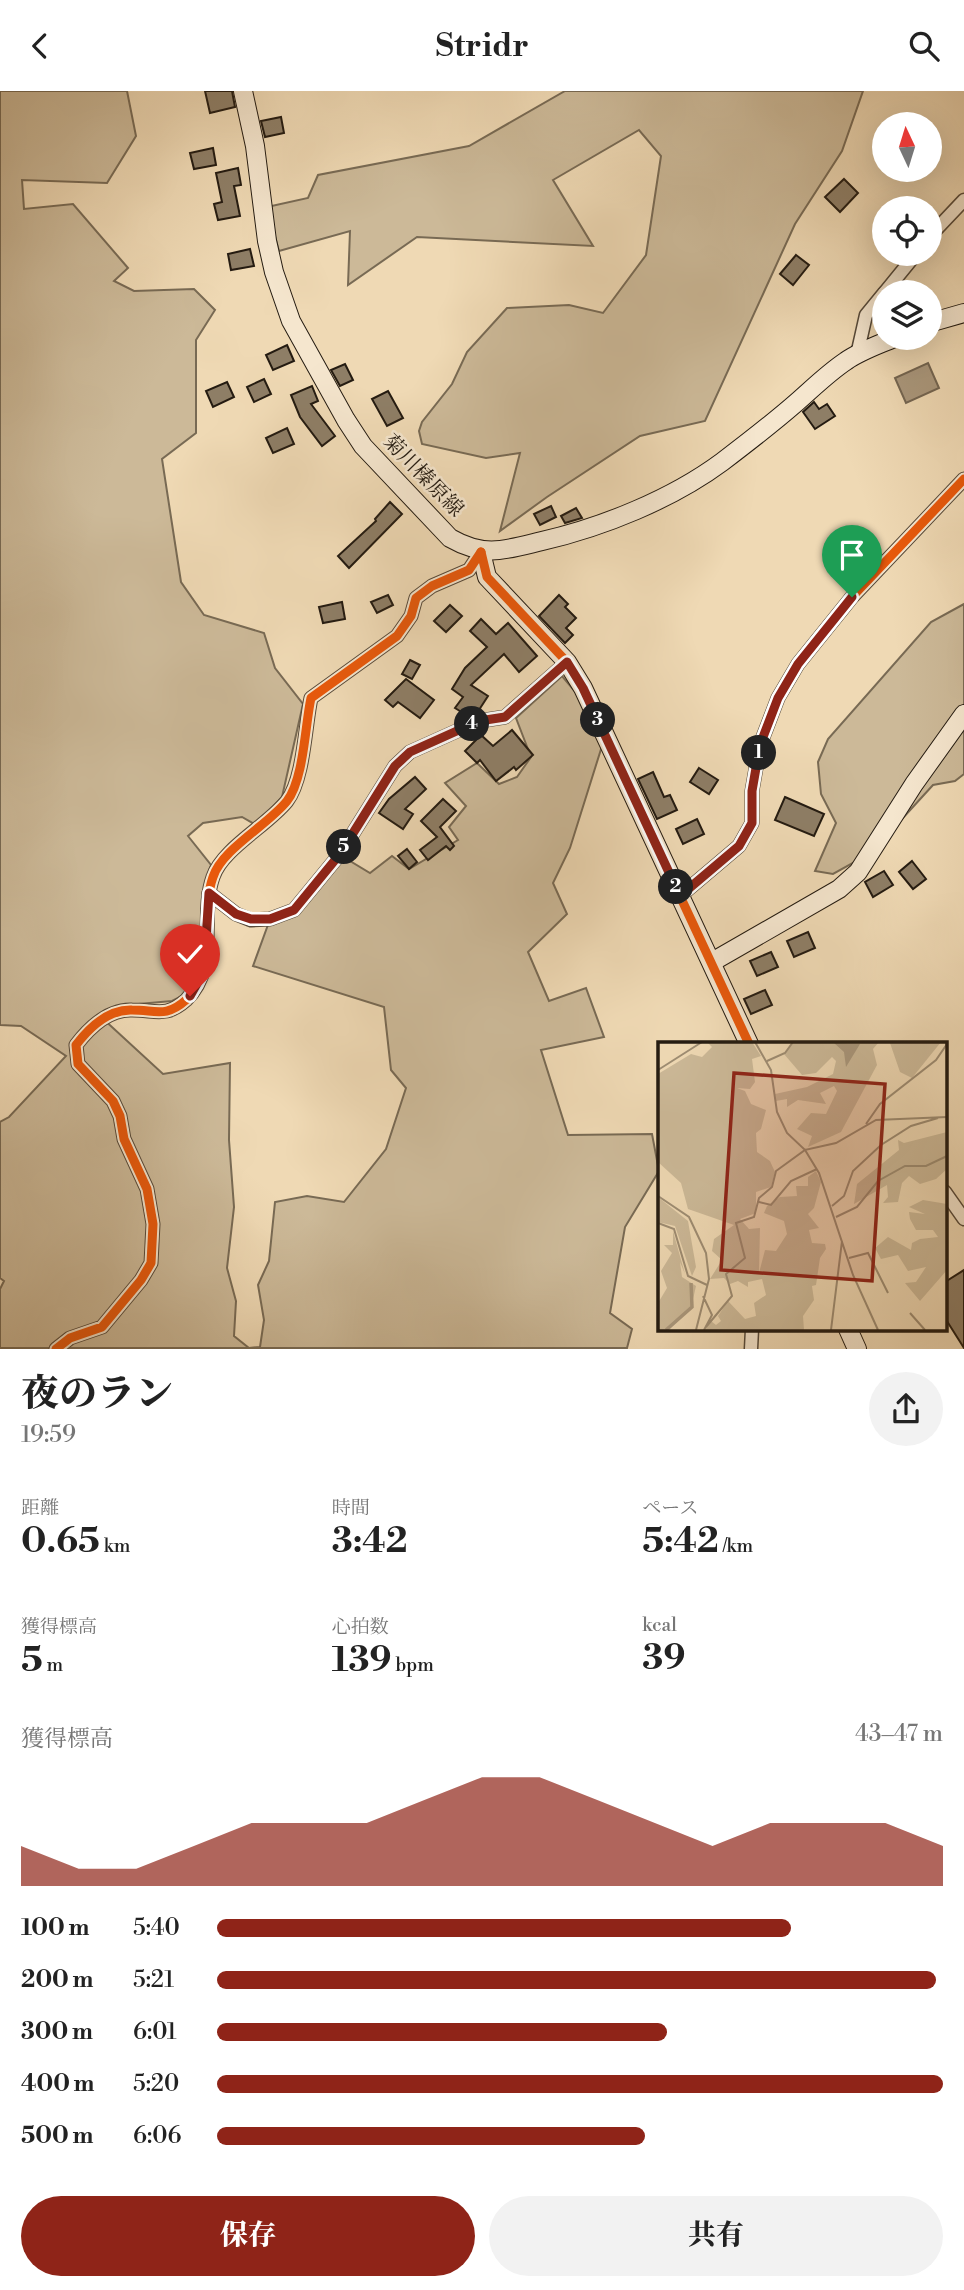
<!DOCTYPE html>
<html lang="ja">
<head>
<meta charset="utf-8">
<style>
  body { margin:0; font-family:"Libre Bodoni","Noto Serif JP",serif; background:#f2f2f2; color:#222; height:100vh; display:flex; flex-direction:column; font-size:26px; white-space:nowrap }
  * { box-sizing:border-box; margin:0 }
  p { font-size:23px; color:#767676 }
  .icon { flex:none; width:38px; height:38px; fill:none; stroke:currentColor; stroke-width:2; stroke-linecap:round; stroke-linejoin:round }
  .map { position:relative; height:1258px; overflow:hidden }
  .details { display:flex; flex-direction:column; background:#fff; flex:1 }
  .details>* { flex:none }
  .needle { width:46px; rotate:356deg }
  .controls { position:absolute; left:872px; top:21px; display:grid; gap:14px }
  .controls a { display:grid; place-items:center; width:70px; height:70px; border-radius:50%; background:#fff; box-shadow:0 7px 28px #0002; font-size:35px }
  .pin { position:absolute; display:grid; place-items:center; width:60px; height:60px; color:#fff; margin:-72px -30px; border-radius:50% 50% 50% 0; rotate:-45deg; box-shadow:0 0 7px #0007 }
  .pin .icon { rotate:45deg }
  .km { position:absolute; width:35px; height:35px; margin:-18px; border-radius:50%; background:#222; color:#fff; font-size:19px; line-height:35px; text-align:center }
  .round { display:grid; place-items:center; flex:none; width:74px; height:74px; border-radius:37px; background:#f2f2f2 }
  .headline { display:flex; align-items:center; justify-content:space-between; height:119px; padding:0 21px }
  h1 { font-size:38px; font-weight:800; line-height:52px }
  .metrics { display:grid; grid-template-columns:repeat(3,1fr); gap:10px; height:119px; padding:7px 21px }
  .metrics div { display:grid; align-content:center }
  .metrics b { font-size:35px; font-weight:800 }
  .metrics small { font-size:19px; font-weight:400 }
  .metrics p { font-size:19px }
  .chart { height:196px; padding:14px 21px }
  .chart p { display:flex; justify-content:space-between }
  .chart svg { width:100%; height:126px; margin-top:7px; fill:#8f2418; opacity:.7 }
  .action { display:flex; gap:14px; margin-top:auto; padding:14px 21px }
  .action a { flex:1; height:80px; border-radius:42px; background:#8f2418; color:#fff; font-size:28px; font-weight:800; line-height:80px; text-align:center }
  .action a+a { background:#f2f2f2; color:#222 }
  ul { padding:0 21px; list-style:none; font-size:23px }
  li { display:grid; grid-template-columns:112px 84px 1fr; align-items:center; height:52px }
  li i { height:18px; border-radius:9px; background:#8f2418 }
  header { display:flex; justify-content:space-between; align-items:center; height:91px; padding:0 21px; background:#fff; font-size:32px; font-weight:800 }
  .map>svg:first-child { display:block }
</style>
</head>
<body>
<header><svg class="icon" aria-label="back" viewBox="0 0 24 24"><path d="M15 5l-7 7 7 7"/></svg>Stridr<svg class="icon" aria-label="search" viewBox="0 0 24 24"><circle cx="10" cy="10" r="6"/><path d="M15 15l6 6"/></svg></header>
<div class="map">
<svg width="964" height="1258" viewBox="0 0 964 1258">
  <rect width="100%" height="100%" fill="#efd9b4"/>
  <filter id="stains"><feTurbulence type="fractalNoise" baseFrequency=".00286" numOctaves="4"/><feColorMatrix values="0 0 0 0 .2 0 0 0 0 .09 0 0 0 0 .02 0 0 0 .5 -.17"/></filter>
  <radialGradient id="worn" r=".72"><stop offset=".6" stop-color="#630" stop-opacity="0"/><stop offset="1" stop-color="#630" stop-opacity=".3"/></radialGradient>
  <g fill="#ccb998" stroke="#786a54" stroke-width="2">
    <polygon points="0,0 127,0 136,45 107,92 22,89 24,118 73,113 128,177 114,190 134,200 194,198 215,219 196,249 196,342 162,368 181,491 204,524 264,542 275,577 303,613 282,706 256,734 242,726 203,732 188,745 211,774 205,792 199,882 186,903 172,910 116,915 100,925 163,983 230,972 229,1049 234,1116 227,1177 236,1210 234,1245 249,1257 260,1256 264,1229 258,1194 269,1170 275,1111 307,1105 344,1111 386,1058 406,997 391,979 384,916 253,875 269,831 295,821 345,767 370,782 392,765 409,778 458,749 449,736 466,715 445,692 477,672 499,693 517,686 531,666 516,627 562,585 578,604 602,655 570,757 553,792 567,823 528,861 549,910 586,897 604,946 541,959 568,1044 652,1043 659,1080 625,1136 610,1222 632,1238 627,1257 0,1257 0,1198 4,1190 0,1187 0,1031 9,1026 66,965 21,935 0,934"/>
    <polygon points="565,0 863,0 842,60 795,133 705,330 640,345 547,406 500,440 520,362 486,367 422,353 419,340 422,331 452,293 467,261 507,217 569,214 603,222 646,164 661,65 639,39 553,89 593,155 417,146 348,194 350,140 279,160 267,116 308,107 318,84 469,55"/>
    <polygon points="964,513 964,683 955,690 933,694 871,762 833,783 815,780 836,732 821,703 818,671 828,648 931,531"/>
  </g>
  <polygon fill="#aa987d" stroke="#746652" stroke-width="2" points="928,272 939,297 906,312 895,287"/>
  <g fill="#8e7e66" stroke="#241b11" stroke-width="2">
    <polygon points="205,0 232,0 235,16 210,22"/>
    <polygon points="281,26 284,42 265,46 261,30"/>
    <polygon points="213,57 216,74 194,78 190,62"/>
    <polygon points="238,77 241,94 234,95 240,125 218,129 214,113 222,111 216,82"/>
    <polygon points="844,88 858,102 840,121 825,106"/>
    <polygon points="250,158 254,175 231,179 228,163"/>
    <polygon points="796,164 809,174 793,194 780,183"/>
    <polygon points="287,254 294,270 273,279 266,264"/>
    <polygon points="345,273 353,289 340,295 331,279"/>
    <polygon points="264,288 271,303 254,311 247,296"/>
    <polygon points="227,291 234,306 213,316 206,300"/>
    <polygon points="312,295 318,310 311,313 335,345 322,355 300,326 291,304"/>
    <polygon points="388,300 403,327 387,335 372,308"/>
    <polygon points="814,311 819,318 827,313 835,325 815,338 803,321"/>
    <polygon points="287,337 294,353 273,362 266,347"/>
    <polygon points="390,411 402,423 349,477 338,465 376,430 375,428"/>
    <polygon points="551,415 556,426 540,434 534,423"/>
    <polygon points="576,417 582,427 565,432 561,425"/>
    <polygon points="388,504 393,514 377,522 371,511"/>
    <polygon points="559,504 568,513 565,516 576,527 566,537 573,544 565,552 539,525"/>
    <polygon points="342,511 345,528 323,532 319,516"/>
    <polygon points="450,514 462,525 446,541 434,530"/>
    <polygon points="481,528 496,543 508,532 537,565 519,581 504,563 471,594 488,605 477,622 468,625 455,617 463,606 452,598 465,577 487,556 470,540"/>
    <polygon points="410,569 420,574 412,588 402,583"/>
    <polygon points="406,588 434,609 420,627 398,611 393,616 385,609"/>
    <polygon points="512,639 533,664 516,679 514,676 496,690 480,669 477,672 465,660 481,644 493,655"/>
    <polygon points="699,677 718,689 709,703 690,691"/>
    <polygon points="653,681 664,706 670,704 677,719 657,728 638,688"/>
    <polygon points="415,686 426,698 405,718 413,723 403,738 379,722 389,708"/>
    <polygon points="785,706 824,723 814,745 775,729"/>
    <polygon points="443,708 456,720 440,736 454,755 450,759 446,755 428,769 420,759 437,746 421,730"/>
    <polygon points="697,728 704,743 683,753 676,738"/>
    <polygon points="407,758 417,771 409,778 398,765"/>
    <polygon points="912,770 926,788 913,798 899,781"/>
    <polygon points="884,780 893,794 873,806 865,791"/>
    <polygon points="808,841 815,857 794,866 787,850"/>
    <polygon points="771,861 778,876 757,885 750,870"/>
    <polygon points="765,899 772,914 751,923 744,908"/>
    <polygon points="964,1179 964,1257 945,1227 945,1191"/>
  </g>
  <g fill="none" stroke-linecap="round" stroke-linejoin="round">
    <defs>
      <g id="street">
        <polyline points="929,146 964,109"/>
        <polyline points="885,201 916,163"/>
        <polyline points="857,264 866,224 884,202"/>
        <polyline points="209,802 236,823 251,829 270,828 294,819 340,763 395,675 410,661 479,630 505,626 567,571"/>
        <polyline points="680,805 739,755 752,732 752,700 760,654 778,607 798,573 852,506 964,388"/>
        <polyline points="945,1101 964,1128"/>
        <path d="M56 1258 70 1247 102 1236 141 1189 151 1172 153 1133 147 1098 124 1048 120 1025 113 1010 78 973 76 954C89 937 108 918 132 919 156 919 166 927 186 909 220 877 199 825 213 786 222 758 268 734 287 710 304 688 305 634 311 607L397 545 411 525 416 507 432 495 469 479 481 461"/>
        <polyline points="751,1258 752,1238"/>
      </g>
      <g id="secondary">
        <path d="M243 0 255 55 267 150 274 181 291 230 346 329 363 355 450 447C485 467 505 459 542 450 603 436 672 408 722 371 747 352 773 332 797 311 813 297 828 282 846 270 860 260 878 254 894 247"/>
        <polyline points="929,232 964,222"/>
        <polyline points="481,461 487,486 567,571 583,597 749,953"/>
        <polyline points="712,871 839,798 858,781 914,693 964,623"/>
        <polyline points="848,1238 857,1258"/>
      </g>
    </defs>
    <use href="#street" stroke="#574a3a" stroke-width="15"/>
    <use href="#secondary" stroke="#241b11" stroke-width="20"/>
    <use href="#street" stroke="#f5e6ce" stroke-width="12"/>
    <use href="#secondary" stroke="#f5e6ce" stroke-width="18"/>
    <defs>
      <g id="cycleway">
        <polyline points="481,461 487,486 567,571 583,597 749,953"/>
        <polyline points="680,805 739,755 752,732 752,700 760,654 778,607 798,573 852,506 964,388"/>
        <path d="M56 1258 70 1247 102 1236 141 1189 151 1172 153 1133 147 1098 124 1048 120 1025 113 1010 78 973 76 954C89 937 108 918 132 919 156 919 166 927 186 909 220 877 199 825 213 786 222 758 268 734 287 710 304 688 305 634 311 607L397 545 411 525 416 507 432 495 469 479 481 461"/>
      </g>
    </defs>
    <use href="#cycleway" stroke="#f5e6ce" stroke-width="13"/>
    <use href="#cycleway" stroke="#e8590c" stroke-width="9"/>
  </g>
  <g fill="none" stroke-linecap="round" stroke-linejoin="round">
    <defs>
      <polyline id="route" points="190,905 204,880 209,802 236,823 251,828 270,828 294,819 340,763 395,675 410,661 479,630 505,626 567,571 583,597 680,805 739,755 752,732 752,700 760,654 778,607 798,573 852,506"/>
    </defs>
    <use href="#route" stroke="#fff" stroke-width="14"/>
    <use href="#route" stroke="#8f2418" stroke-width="9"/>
  </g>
  <g text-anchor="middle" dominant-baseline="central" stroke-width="5" stroke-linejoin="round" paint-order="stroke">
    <g font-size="21" fill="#241b11" stroke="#f5e6ce">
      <text transform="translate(423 385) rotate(46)">菊川榛原線</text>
    </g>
  </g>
  <g transform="translate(658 951)">
    <rect width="289" height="289" fill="#efd9b4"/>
    <path d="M49 0H94L103 14 94 17 97 40 92 47 79 46 87 49 93 62 108 68 103 87 98 91 99 110 112 119 117 130 113 145 98 150V171L82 177 91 187 102 186 101 231 107 208 118 209 129 192 126 179 106 171 109 164 122 155 139 154 138 144H150V135L158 129 163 140 156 166 150 172 161 186 151 188 154 201 167 202 168 207 162 216 158 243 154 244 156 258 145 274 146 288H47L53 279 58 283 63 279 60 274 70 259 87 277 98 274 96 261 108 253 104 237 90 240V245L80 239 72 242 66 236 52 237 64 218 54 209 56 197 76 183 30 167 23 141 0 120V32L33 12 44 15 54 5ZM135 0H221L215 7 219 23 183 90 150 105 154 94 139 87 153 71 168 72 179 49 176 44 162 51 168 62 140 58 129 65V57L118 59 117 52 149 45 175 32 178 19 174 15 158 31 144 33 126 12ZM283 0 254 36 242 30 232 1ZM289 90V127L278 137 262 142 251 134 244 141 240 160 225 161 230 155 229 143 196 162 199 142 241 108 240 98 246 101ZM0 155 30 179 38 225 34 234 17 184 0 180ZM265 158 289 162V228L262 259 247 241 258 240 268 225 250 229 240 213 223 217 217 206 230 195 253 208 254 201 262 197 280 195 275 188H258L252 177 251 170 267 172 251 165ZM15 189 27 232 22 220 24 235 38 244 36 253 33 265 11 288H0V261L9 246 3 229 14 211 6 203H15Z" fill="#ccb998"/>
    <path d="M176 1 202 2 188 25 186 10Z" fill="#aa987d"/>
    <path fill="none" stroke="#aa987d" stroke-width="3.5" d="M8 288 34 265 33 241"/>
    <path fill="none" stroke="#9e8d73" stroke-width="2" d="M97 0 113 28 119 70 129 91 147 108 178 101 218 78 289 75M109 19 127 11 135 0M0 28 44 0M208 82 222 62 278 18 289 2M0 154 31 175 48 211 51 237 38 288M101 160 113 163 133 139 159 127M174 164 186 154 195 129 223 103 253 84 280 76M178 175 199 165 220 139 247 124H268L289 114M0 181 16 187 30 234 49 243M191 216 210 211 230 251M45 254 54 273 46 288M252 271 267 288M48 285 74 254 68 232 87 216 78 181 96 175 101 156 114 145 118 129 147 108 161 131 195 233 220 288M173 288 184 199"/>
    <path fill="#8f2418" fill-opacity="0.15" stroke="#8f2418" stroke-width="3.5" d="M76 31 227 42 214 239 63 228Z"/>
    <rect width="289" height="289" fill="none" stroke="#241b11" stroke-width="3.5"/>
  </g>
  <rect width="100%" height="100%" filter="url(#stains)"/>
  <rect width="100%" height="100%" fill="url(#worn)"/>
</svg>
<div class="controls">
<a><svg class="needle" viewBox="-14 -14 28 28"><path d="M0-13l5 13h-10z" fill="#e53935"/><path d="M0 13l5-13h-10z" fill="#767676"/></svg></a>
<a><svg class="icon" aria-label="locate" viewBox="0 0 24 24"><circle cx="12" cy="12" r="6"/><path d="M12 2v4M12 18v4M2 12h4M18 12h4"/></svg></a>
<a><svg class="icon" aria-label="layers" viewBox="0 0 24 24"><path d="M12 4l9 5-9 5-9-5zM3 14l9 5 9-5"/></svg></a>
</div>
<div class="pin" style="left:852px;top:506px;background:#1e9e55"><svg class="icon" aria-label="arrive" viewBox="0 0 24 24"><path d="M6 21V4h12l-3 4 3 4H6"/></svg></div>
<div class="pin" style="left:190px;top:905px;background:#d93025"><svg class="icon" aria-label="check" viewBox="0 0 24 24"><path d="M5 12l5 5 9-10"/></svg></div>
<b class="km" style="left:759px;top:662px">1</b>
<b class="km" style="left:676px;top:796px">2</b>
<b class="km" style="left:598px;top:629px">3</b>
<b class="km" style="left:472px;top:633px">4</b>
<b class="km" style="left:344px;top:756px">5</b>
</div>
<section class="details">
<div class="headline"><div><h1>夜のラン</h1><p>19:59</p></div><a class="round"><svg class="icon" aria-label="share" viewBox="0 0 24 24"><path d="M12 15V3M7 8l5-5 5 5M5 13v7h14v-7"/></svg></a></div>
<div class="metrics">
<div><p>距離</p><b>0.65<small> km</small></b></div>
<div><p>時間</p><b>3:42</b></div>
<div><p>ペース</p><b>5:42<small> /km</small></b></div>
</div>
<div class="metrics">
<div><p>獲得標高</p><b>5<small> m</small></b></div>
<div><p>心拍数</p><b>139<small> bpm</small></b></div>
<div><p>kcal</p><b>39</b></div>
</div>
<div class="chart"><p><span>獲得標高</span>43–47 m</p>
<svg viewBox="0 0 160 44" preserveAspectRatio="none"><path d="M0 44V30L10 38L20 38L30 30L40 22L50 22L60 22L70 14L80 6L90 6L100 14L110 22L120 30L130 22L140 22L150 22L160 30V44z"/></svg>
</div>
<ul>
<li><b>100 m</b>5:40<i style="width:79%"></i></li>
<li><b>200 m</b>5:21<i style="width:99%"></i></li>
<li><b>300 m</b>6:01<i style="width:62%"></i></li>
<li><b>400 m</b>5:20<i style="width:100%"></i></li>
<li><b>500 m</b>6:06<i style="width:59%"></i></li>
</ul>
<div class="action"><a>保存</a><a>共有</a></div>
</section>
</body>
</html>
